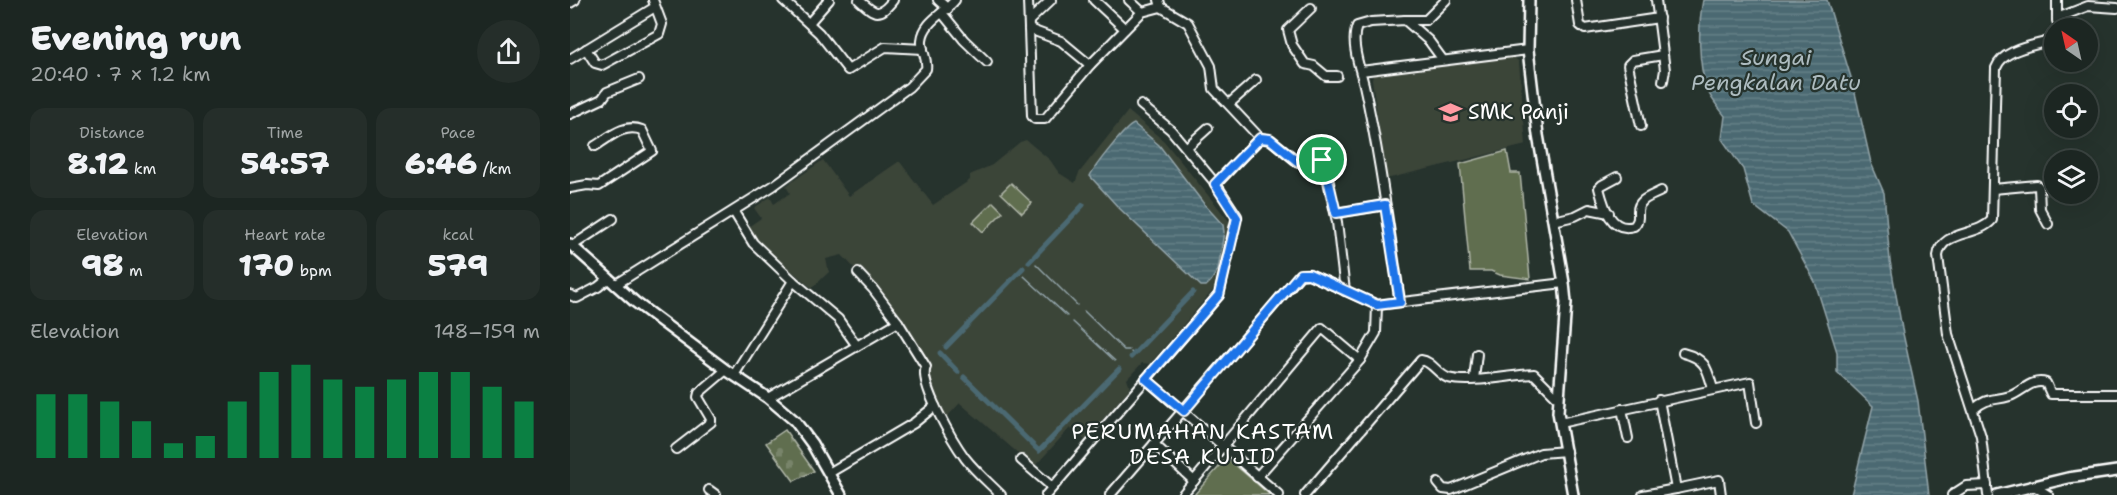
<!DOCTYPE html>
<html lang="en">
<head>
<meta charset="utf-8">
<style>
  body { margin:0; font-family:"Shantell Sans",sans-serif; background:#252e2a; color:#f1f3f6; height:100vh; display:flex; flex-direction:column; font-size:22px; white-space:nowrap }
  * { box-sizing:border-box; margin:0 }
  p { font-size:20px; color:#a0a5a5 }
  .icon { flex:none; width:33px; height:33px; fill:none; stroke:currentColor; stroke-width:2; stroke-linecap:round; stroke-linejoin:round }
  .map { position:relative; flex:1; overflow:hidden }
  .sheet { display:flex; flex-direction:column; background:#1c2622; width:570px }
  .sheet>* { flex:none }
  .needle { width:39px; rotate:326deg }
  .controls { position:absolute; left:1474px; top:18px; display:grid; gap:12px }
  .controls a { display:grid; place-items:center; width:54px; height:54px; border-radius:50%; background:#1c2622; box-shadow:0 6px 24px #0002,0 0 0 2px #3a4340; font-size:30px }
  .pin { position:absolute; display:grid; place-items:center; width:51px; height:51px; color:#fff; margin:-26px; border:3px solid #fff; border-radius:50%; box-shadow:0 2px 6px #0007 }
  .round { display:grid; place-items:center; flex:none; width:63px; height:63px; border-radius:32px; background:#252e2a }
  .summary { display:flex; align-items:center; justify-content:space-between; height:102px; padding:0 30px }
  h1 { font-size:33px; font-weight:800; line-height:45px }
  .stats { display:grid; grid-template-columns:repeat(3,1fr); gap:9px; height:102px; padding:6px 30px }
  .stats div { display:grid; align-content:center; border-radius:15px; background:#252e2a; text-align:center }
  .stats b { font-size:30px; font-weight:800 }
  .stats small { font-size:16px; font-weight:400 }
  .stats p { font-size:16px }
  .chart { height:168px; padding:12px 30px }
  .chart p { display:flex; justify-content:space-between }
  .chart svg { width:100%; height:108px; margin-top:6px; stroke:#0b8043; stroke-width:6 }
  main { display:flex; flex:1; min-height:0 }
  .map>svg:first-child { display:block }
</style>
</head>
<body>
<main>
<section class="sheet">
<div class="summary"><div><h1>Evening run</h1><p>20:40 · 7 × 1.2 km</p></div><a class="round"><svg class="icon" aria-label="share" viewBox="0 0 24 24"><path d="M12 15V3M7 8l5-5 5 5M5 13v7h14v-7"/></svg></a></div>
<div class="stats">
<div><p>Distance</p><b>8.12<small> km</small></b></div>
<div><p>Time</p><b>54:57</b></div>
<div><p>Pace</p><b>6:46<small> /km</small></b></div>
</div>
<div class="stats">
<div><p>Elevation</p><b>98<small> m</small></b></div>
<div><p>Heart rate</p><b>170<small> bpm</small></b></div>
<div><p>kcal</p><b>579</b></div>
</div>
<div class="chart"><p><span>Elevation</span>148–159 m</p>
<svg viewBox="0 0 160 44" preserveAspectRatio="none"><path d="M5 44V18M15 44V18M25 44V21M35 44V29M45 44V38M55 44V35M65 44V21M75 44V9M85 44V6M95 44V12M105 44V15M115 44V12M125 44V9M135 44V9M145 44V15M155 44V21"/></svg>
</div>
</section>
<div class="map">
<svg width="1547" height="495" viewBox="0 0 1547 495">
  <defs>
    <pattern id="cemetery-stones" width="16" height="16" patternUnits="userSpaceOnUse" patternTransform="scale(1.5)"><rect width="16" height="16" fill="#606e50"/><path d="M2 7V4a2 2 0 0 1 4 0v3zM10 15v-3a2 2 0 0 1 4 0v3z" fill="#78846a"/></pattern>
    <pattern id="water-rules" width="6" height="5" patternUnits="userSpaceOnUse" patternTransform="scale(1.5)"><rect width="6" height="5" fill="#4b6972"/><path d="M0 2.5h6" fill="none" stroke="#668087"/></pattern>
  </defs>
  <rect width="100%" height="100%" fill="#26332d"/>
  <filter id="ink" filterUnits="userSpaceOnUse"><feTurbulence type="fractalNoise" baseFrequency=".0167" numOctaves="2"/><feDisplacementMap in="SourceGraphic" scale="12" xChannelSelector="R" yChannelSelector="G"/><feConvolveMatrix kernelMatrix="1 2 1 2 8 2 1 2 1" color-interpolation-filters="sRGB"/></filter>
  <g filter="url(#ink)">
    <g fill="#3b4439">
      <polygon points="944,57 949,62 956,145 816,179 802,79 804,74"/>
      <polygon points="558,111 594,141 663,226 650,282 580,364 572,363 557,379 560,388 515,440 500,428 464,467 390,403 377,417 372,412 358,374 361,372 350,351 304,289 272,255 256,259 259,272 242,288 190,245 178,227 191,218 184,208 200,197 204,204 220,193 216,186 253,160 279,196 328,162 330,162 363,205 400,180 400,175 422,165 450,142 456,140 480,160 489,173 505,183 509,173"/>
    </g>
    <polygon fill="url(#cemetery-stones)" stroke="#b0b6a8" stroke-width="1.5" points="215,430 244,471 224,481 196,443"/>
    <g fill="#606e50" stroke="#b0b6a8" stroke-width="1.5">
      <polygon points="937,151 941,173 950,173 960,279 930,275 921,271 900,271 890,164"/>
      <polygon points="441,183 462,203 452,213 431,193"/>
      <polygon points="423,202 433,212 413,232 403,222"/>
      <polygon points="657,458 700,495 624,495"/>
    </g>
    <g fill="url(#water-rules)" stroke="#93a5aa" stroke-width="1.5">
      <path d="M1133 0H1257L1283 84 1301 163 1314 193 1320 261 1332 329 1348 401 1359 495H1281L1303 406 1267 372V352L1245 282 1218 232 1183 205 1173 169 1152 139 1155 116C1149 108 1140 98 1137 89 1128 65 1128 25 1133 0Z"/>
      <path d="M564 124 589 145 634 204 653 225 654 232 648 270 641 281 636 286H631L548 207 520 176C524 167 556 126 564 124Z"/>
    </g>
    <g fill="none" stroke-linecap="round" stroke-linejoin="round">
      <g stroke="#93a5aa" stroke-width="1.5">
        <polyline points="466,264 507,305"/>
        <polyline points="449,272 450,274"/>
        <polyline points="454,276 497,316"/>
        <polyline points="514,311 554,350 559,350"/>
        <polyline points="503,322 545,361"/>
        <polyline points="561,352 563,354"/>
      </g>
      <g stroke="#4b6972" stroke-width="5">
        <polyline points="459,262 513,205"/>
        <polyline points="376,347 453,268"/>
        <polyline points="370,353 388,372"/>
        <polyline points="561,357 623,292"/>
        <polyline points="394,377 469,451 549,369"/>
      </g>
      <defs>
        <g id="minor">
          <polyline points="213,0 249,33 278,70 315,47 353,49"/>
          <path d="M289 0C305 14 309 18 323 0"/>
          <polyline points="368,0 378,9"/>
          <polyline points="458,0 462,116 465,119 475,119 520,65 572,12 559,0"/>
          <polyline points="524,0 555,29"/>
          <polyline points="589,0 591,7 618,23 641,66 644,89 690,138"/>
          <polyline points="1006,0 1010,25 1015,29 1089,18"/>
          <polyline points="1086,0 1095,70 1093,81"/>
          <polyline points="1487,0 1487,21"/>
          <polyline points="0,3 5,0"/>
          <polyline points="741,8 718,30 722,45 735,64 744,66 756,76 767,76"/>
          <polyline points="572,12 591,7"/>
          <polyline points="372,13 394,40 417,62"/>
          <polyline points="1487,18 1518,6 1547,8"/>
          <polyline points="835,20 856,20 876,0"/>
          <polyline points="459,21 481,0"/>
          <polyline points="239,23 259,0"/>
          <polyline points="459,29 491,41 520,65"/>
          <polyline points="16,49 25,63 32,65 89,34 92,24 83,0"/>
          <polyline points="0,59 85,7"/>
          <polyline points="791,71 958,50"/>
          <polyline points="660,103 686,80"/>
          <polyline points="0,114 32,99 37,92 69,79"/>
          <polyline points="1071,126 1058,65 1063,60 1093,55"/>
          <polyline points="617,147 638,128"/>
          <path d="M1047 177 1032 185 1029 188C1034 207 1041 233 1064 226 1069 220 1068 218 1068 211 1068 199 1082 196 1091 191"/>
          <polyline points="646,184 690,138 701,140 728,162 748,160 754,162 767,222 775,291"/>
          <path d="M0 188 17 185 29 186 82 151 72 130C54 123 40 137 25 146"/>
          <polyline points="1423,189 1467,185 1469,187 1470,209 1478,224"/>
          <polyline points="164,212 183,243 223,281"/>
          <polyline points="766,213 815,205"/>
          <polyline points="983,221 1005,216 1019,209 1039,213"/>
          <polyline points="2,246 43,219"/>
          <polyline points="288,273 303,289 328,322"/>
          <path d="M45 285 203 186 339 87 356 69C358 59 351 51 352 40 354 21 374 14 385 0"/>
          <polyline points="0,295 7,298 28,287 38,279"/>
          <path d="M830 302C819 229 810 156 794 85 790 68 780 43 787 26L801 22 835 20 859 41 873 60"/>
          <path d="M1113 353C1136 359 1137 368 1143 389"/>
          <polyline points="164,375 223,281 268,319 287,346"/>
          <polyline points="576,379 709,495"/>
          <polyline points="904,379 907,354"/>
          <path d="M198 398 328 322 356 367C348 383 384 443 395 458 405 471 419 483 431 495"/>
          <polyline points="1052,409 1058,438"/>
          <path d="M1404 409C1417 397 1424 401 1440 396 1452 392 1462 378 1476 383L1481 394H1547"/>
          <polyline points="990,423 1180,382 1186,423"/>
          <polyline points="584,444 624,481"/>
          <polyline points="106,449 141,422 141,419 128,397 129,393 156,370"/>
          <polyline points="451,460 482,487"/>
          <polyline points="259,473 344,423 365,406"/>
          <polyline points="687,477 790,360 806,333 807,305"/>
          <polyline points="868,483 873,489 881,490 971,453 996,451"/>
          <polyline points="1464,486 1478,495"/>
          <polyline points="1106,489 1149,480 1151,495"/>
          <polyline points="139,490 146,495"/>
          <polyline points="476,495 649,295 667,216 646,184 601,130 571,105"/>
          <polyline points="540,495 730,275 739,274 807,305 994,283"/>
          <polyline points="612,495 752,328 790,360"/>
          <path d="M735 495 851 360C862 361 867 374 878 378 900 384 940 375 964 374L988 398"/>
          <polyline points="1073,495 1106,489 1089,400"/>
          <polyline points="1382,495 1396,486 1417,485"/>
          <path d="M1418 495 1411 436 1378 334 1368 256C1371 230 1407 237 1422 220L1426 68C1432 50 1462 46 1479 41L1485 31"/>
        </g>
        <g id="major">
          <polyline points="959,0 958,50 968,135 994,283 996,303 988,412 1003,495"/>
          <polyline points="0,244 65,302 156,370 198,398 225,421 242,444 271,495"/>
          <polyline points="1427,495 1498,478 1547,471"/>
        </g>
      </defs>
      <use href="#minor" stroke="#fff" stroke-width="12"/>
      <use href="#major" stroke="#fff" stroke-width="14"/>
      <use href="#minor" stroke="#26332d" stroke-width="8"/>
      <use href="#major" stroke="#26332d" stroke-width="9"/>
    </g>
  </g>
  <g fill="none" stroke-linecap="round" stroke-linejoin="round" filter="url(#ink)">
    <defs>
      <polygon id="route" points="690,138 700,139 727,161 750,160 754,162 766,213 815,205 830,302 807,305 739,274 730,274 614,411 576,379 649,295 667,218 645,184"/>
    </defs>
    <use href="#route" stroke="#fff" stroke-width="12"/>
    <use href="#route" stroke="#1a73e8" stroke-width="8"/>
  </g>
  <defs>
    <symbol id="school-bare" viewBox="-9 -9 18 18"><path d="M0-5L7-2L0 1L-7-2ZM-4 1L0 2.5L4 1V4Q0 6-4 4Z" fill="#ff9aa2" stroke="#26332d" stroke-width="2.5" paint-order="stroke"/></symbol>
  </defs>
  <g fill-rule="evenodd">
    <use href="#school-bare" x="864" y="96" width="33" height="33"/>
  </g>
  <g text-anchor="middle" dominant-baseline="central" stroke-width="4.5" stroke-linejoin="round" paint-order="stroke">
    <g font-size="21" fill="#fff" stroke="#26332d" text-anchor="start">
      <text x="898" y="112">SMK Panji</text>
    </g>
    <g font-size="22" font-style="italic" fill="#aebcc0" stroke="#26332d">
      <text x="1206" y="57">Sungai<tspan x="1206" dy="25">Pengkalan Datu</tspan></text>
    </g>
    <g font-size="22" letter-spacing="1.5" fill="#fff" stroke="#26332d">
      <text x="633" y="431">PERUMAHAN KASTAM<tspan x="633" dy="25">DESA KUJID</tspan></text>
    </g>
  </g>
</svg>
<div class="controls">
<a><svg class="needle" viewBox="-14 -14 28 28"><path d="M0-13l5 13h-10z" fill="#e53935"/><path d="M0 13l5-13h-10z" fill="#a0a5a5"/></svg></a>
<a><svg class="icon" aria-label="locate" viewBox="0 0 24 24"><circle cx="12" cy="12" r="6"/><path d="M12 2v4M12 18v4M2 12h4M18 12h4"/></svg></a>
<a><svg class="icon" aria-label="layers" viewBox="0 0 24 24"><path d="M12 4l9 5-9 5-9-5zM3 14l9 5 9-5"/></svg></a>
</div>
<div class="pin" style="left:752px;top:160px;background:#1e9e55"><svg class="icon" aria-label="arrive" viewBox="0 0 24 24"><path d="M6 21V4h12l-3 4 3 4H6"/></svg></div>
</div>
</main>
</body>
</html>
